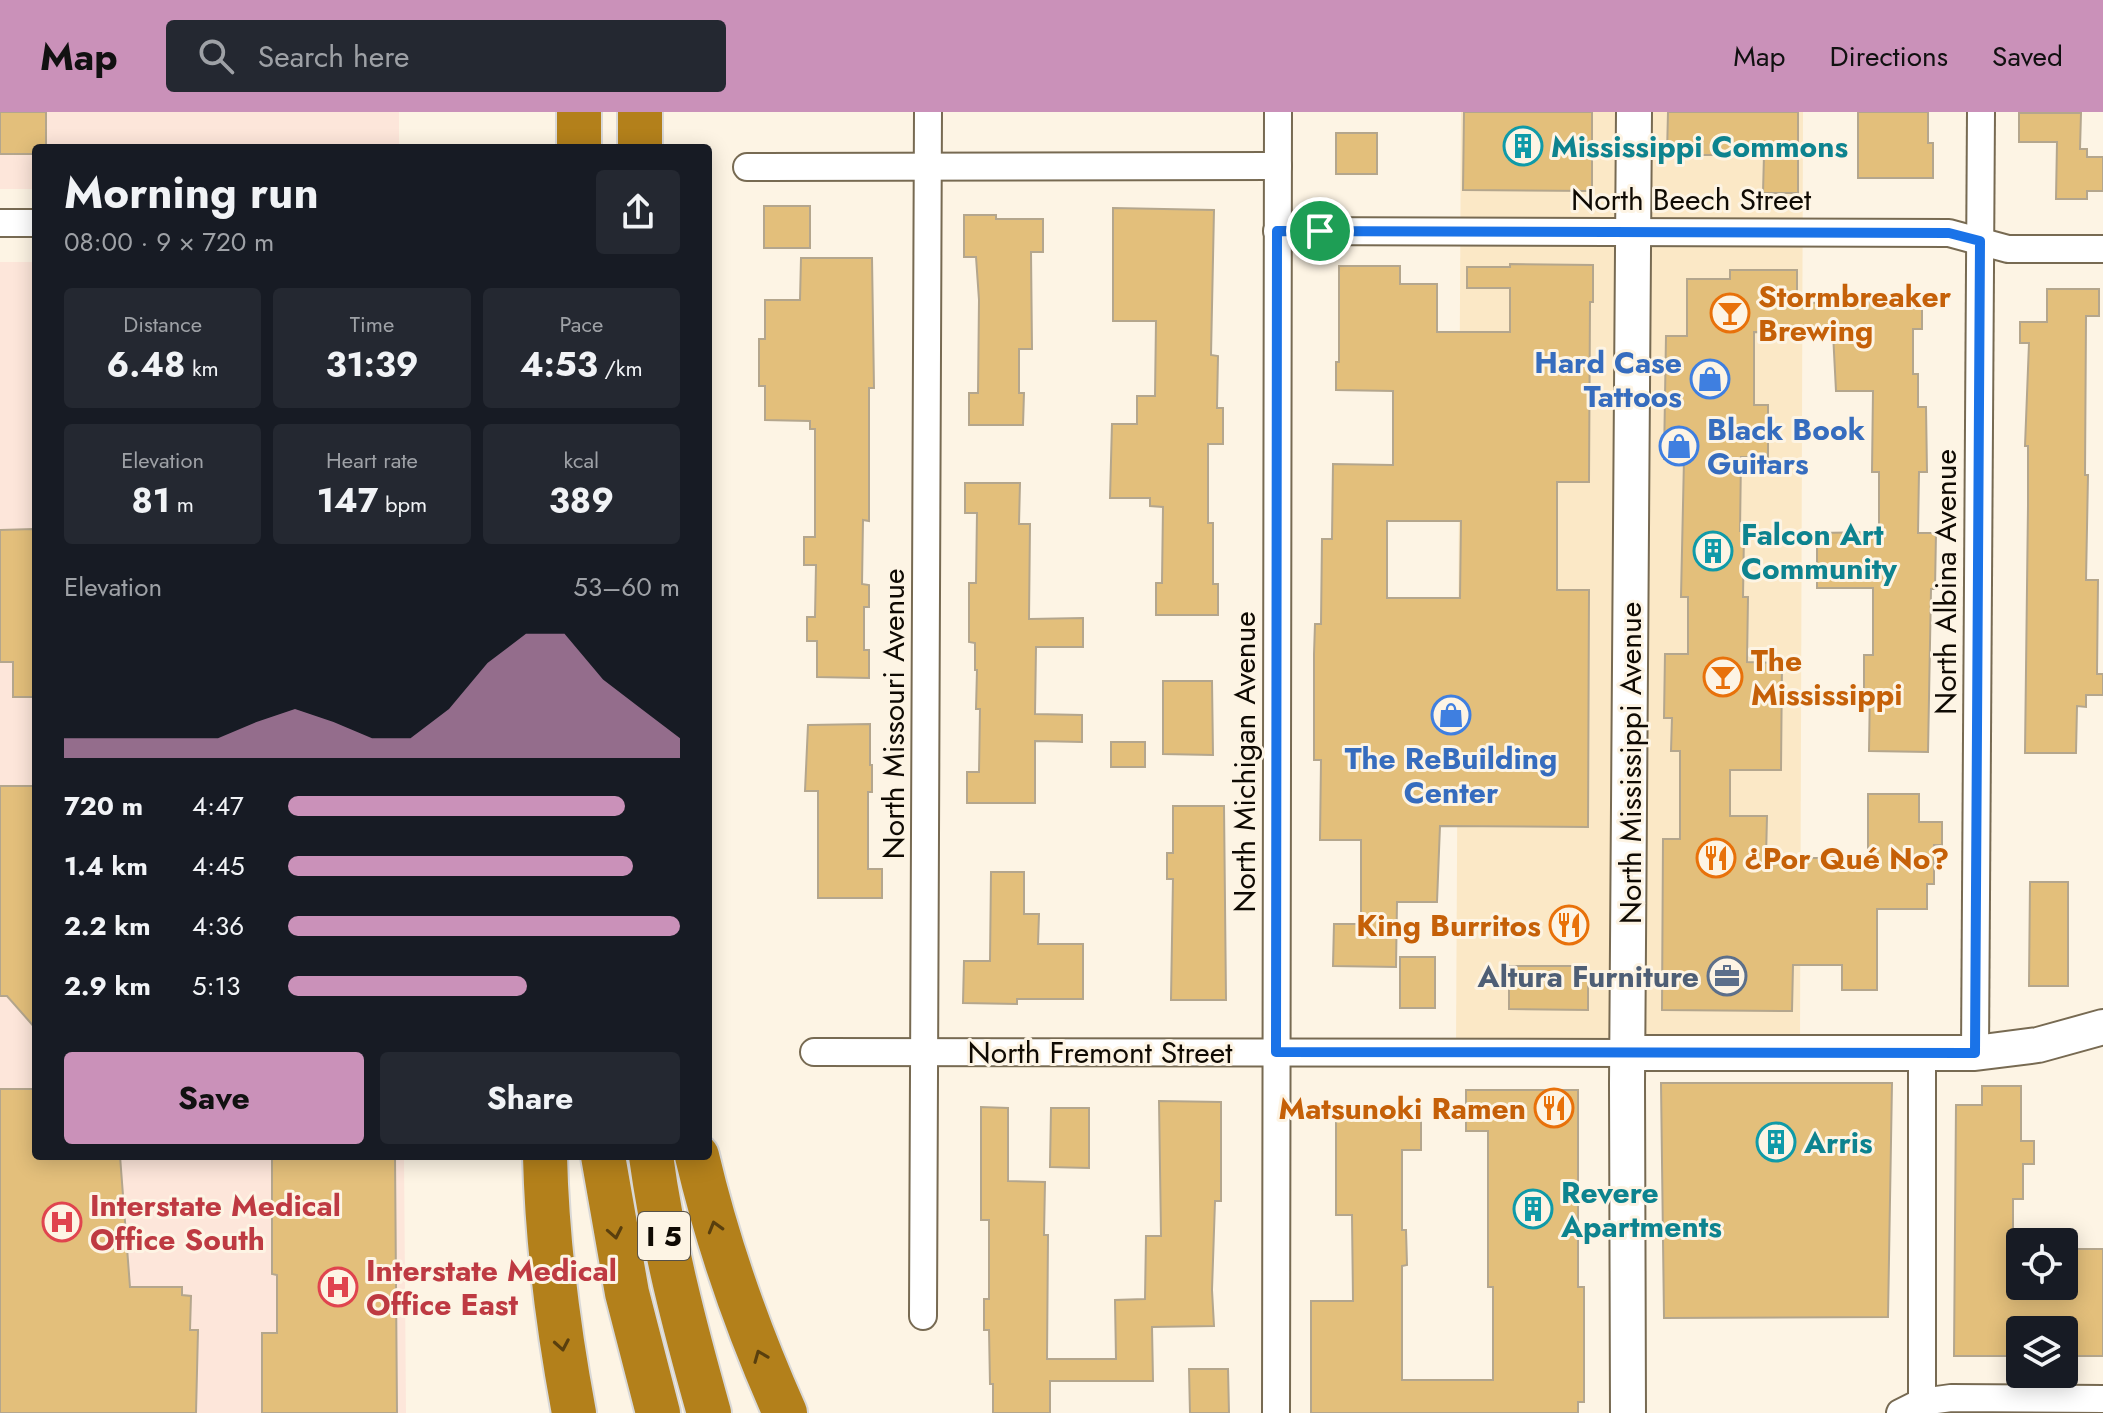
<!DOCTYPE html>
<html lang="en">
<head>
<meta charset="utf-8">
<style>
  body { margin:0; font-family:Jost,sans-serif; background:#242831; color:#f1f3f6; height:100vh; display:flex; flex-direction:column; font-size:30px; white-space:nowrap }
  * { box-sizing:border-box; margin:0 }
  p { font-size:26px; color:#9ea1a6 }
  .icon { flex:none; width:44px; height:44px; fill:none; stroke:currentColor; stroke-width:2; stroke-linecap:round; stroke-linejoin:round }
  .map { position:relative; flex:1; overflow:hidden }
  .side { position:absolute; left:32px; top:32px; width:680px; height:1016px; display:flex; flex-direction:column; background:#171b24; border-radius:8px; box-shadow:0 4px 20px #0003 }
  .side>* { flex:none }
  .buttons { position:absolute; left:2006px; top:1116px; display:grid; gap:16px }
  .buttons a { display:grid; place-items:center; width:72px; height:72px; border-radius:8px; background:#171b24; box-shadow:0 4px 20px #0003; font-size:40px }
  .pin { position:absolute; display:grid; place-items:center; width:68px; height:68px; color:#fff; margin:-34px; border:4px solid #fff; border-radius:50%; box-shadow:0 2px 8px #0007 }
  .round { display:grid; place-items:center; flex:none; width:84px; height:84px; border-radius:8px; background:#242831 }
  .overview { display:flex; align-items:center; justify-content:space-between; height:136px; padding:0 32px }
  h1 { font-size:44px; font-weight:700; line-height:60px }
  .metrics { display:grid; grid-template-columns:repeat(3,1fr); gap:12px; height:136px; padding:8px 32px }
  .metrics div { display:grid; align-content:center; border-radius:8px; background:#242831; text-align:center }
  .metrics b { font-size:34px; font-weight:700 }
  .metrics small { font-size:22px; font-weight:400 }
  .metrics p { font-size:22px }
  .chart { height:224px; padding:16px 32px }
  .chart p { display:flex; justify-content:space-between }
  .chart svg { width:100%; height:144px; margin-top:8px; fill:#ca91b9; opacity:.7 }
  .action { display:flex; gap:16px; margin-top:auto; padding:16px 32px }
  .action a { flex:1; height:92px; border-radius:8px; background:#ca91b9; color:#111; font-size:32px; font-weight:700; line-height:92px; text-align:center }
  .action a+a { background:#242831; color:#f1f3f6 }
  ul { padding:0 32px; list-style:none; font-size:26px }
  li { display:grid; grid-template-columns:128px 96px 1fr; align-items:center; height:60px }
  li i { height:20px; border-radius:10px; background:#ca91b9 }
  header { display:flex; align-items:center; gap:48px; box-sizing:border-box; height:112px; padding:0 40px; background:#ca91b9; color:#111 }
  header strong { font-size:38px }
  nav { display:flex; gap:44px; margin-inline-start:auto; font-size:28px }
  .search { width:560px; height:72px; background:#242831; display:flex; align-items:center; gap:20px; box-sizing:border-box; padding:0 28px; border-radius:8px; color:#9ea1a6; font-size:30px }
  .map>svg:first-child { display:block }
</style>
</head>
<body>
<header>
<strong>Map</strong>
<div class="search"><svg class="icon" aria-label="search" viewBox="0 0 24 24"><circle cx="10" cy="10" r="6"/><path d="M15 15l6 6"/></svg>Search here</div>
<nav><a>Map</a><a>Directions</a><a>Saved</a></nav>
</header>
<div class="map">
<svg width="2103" height="1301" viewBox="0 0 2103 1301">
  <rect width="100%" height="100%" fill="#fdf4e4"/>
  <polygon fill="#fbe8c6" points="1461,0 1803,0 1800,934 1456,934"/>
  <g fill="#fde6da">
    <polygon points="0,0 399,0 399,36 36,36 36,77 0,77"/>
    <polygon points="0,150 36,150 36,1044 404,1044 406,1301 0,1301"/>
  </g>
  <g fill="#e3bf7b" stroke="#b4a68d" stroke-width="2" fill-rule="evenodd">
    <polygon points="0,0 46,0 46,36 36,36 36,42 0,42"/>
    <polygon points="1464,0 1592,0 1592,79 1463,78"/>
    <polygon points="1668,0 1798,0 1798,81 1763,81 1764,43 1667,43"/>
    <polygon points="1858,0 1928,0 1928,31 1933,31 1933,66 1858,66"/>
    <polygon points="2019,1 2081,1 2080,37 2087,37 2087,45 2103,45 2103,79 2087,79 2087,87 2056,87 2057,30 2019,30"/>
    <rect x="1336" y="21" width="41" height="41"/>
    <rect x="764" y="94" width="46" height="42"/>
    <polygon points="1113,96 1214,98 1211,243 1218,244 1217,296 1223,296 1223,332 1208,332 1208,411 1213,411 1213,472 1218,472 1218,503 1156,503 1156,471 1162,471 1163,395 1150,394 1150,386 1110,386 1112,312 1137,312 1137,284 1155,284 1156,209 1113,209"/>
    <polygon points="964,103 996,103 996,107 1043,107 1043,140 1031,140 1032,237 1019,237 1019,281 1024,281 1023,313 969,313 969,281 978,281 979,188 976,145 964,145"/>
    <polygon points="801,146 872,146 874,276 869,276 869,409 863,408 862,472 869,473 869,495 864,495 864,538 869,538 869,566 817,565 817,529 807,529 807,505 815,505 816,453 804,453 804,425 815,425 815,317 810,317 810,309 765,308 765,274 759,274 759,227 765,227 765,188 800,188"/>
    <path d="M1510 152 1593 153V190H1590L1589 370H1557V478H1589L1588 715 1440 714 1437 790H1397L1396 855 1333 854 1334 812H1361V728H1320L1321 648H1314V542L1315 512H1321L1322 427H1332L1333 352 1393 353V279L1336 278V250H1339V154H1400V172H1437V220H1510V176H1467V155H1510ZM1387 409H1461L1460 486H1387Z"/>
    <polygon points="1730,158 1797,158 1797,191 1922,190 1922,217 1913,217 1913,262 1918,262 1918,295 1926,295 1927,360 1919,360 1918,421 1936,421 1935,477 1931,477 1928,640 1869,639 1870,577 1864,577 1864,543 1873,543 1873,476 1817,476 1817,421 1879,420 1879,360 1872,360 1873,279 1836,279 1833,221 1754,220 1754,293 1768,293 1768,345 1741,345 1740,419 1744,419 1743,485 1748,485 1747,550 1782,551 1781,658 1730,658 1730,704 1767,704 1766,746 1820,746 1820,743 1868,743 1868,682 1919,682 1919,710 1942,710 1942,733 1934,733 1934,772 1927,772 1927,797 1877,797 1877,878 1842,878 1842,853 1793,853 1792,899 1662,898 1663,727 1680,727 1680,639 1671,639 1672,606 1664,606 1665,542 1688,542 1688,485 1681,485 1684,347 1664,347 1666,224 1687,224 1687,167 1730,167"/>
    <polygon points="2047,177 2099,177 2099,204 2086,204 2085,363 2088,363 2086,468 2098,468 2097,562 2103,562 2103,583 2086,583 2086,595 2077,594 2076,641 2025,641 2028,394 2028,334 2025,334 2029,231 2020,231 2020,210 2047,210"/>
    <polygon points="965,371 1020,371 1019,412 1030,412 1029,507 1083,506 1083,535 1036,535 1035,602 1082,603 1082,630 1035,629 1035,691 967,691 967,660 979,660 980,597 976,597 977,558 975,558 975,531 969,530 969,471 976,471 977,401 965,401"/>
    <polygon points="33,417 33,429 36,429 36,585 13,585 13,550 0,550 0,418"/>
    <polygon points="1163,569 1212,569 1213,643 1163,642"/>
    <polygon points="870,612 870,653 872,653 872,680 868,680 868,757 882,757 882,786 818,786 818,679 805,679 808,613"/>
    <rect x="1111" y="630" width="34" height="25"/>
    <polygon points="0,674 36,674 36,917 7,884 0,884"/>
    <polygon points="1173,694 1224,694 1226,888 1171,888 1173,767 1167,767 1167,741 1173,741"/>
    <polygon points="991,760 1024,760 1024,802 1039,802 1038,832 1083,832 1083,887 1017,887 1017,892 963,891 964,849 990,849"/>
    <polygon points="2030,770 2068,770 2068,874 2029,874"/>
    <rect x="1400" y="845" width="35" height="51"/>
    <polygon points="1509,854 1588,854 1588,898 1509,897"/>
    <polygon points="1661,971 1892,971 1888,1205 1664,1206"/>
    <polygon points="1982,974 2021,974 2021,1029 2034,1029 2034,1052 2023,1052 2023,1087 2013,1087 2013,1137 2020,1137 2020,1174 2064,1174 2064,1137 2103,1137 2103,1244 2064,1244 2064,1218 2020,1218 2020,1244 1954,1244 1956,993 1982,993"/>
    <polygon points="0,977 36,977 36,1044 120,1044 130,1175 182,1175 182,1183 191,1184 190,1218 198,1218 196,1301 0,1301"/>
    <polygon points="1466,978 1578,978 1578,1175 1584,1175 1584,1290 1578,1290 1578,1301 1311,1301 1311,1189 1353,1189 1352,1103 1336,1103 1336,1003 1421,1003 1421,1038 1402,1038 1402,1118 1406,1118 1407,1153 1402,1154 1402,1268 1493,1268 1493,1175 1488,1175 1488,1019 1466,1019"/>
    <polygon points="1159,989 1221,990 1221,1089 1215,1089 1212,1178 1214,1214 1152,1215 1153,1269 1050,1269 1050,1301 993,1301 993,1272 990,1272 989,1218 984,1218 984,1187 989,1187 989,1108 981,1108 981,995 1008,996 1008,1069 1045,1070 1044,1123 1048,1123 1047,1247 1116,1247 1115,1188 1145,1187 1146,1124 1161,1124"/>
    <polygon points="1051,996 1089,996 1089,1056 1050,1055"/>
    <polygon points="272,1044 395,1044 397,1301 262,1301 262,1221 277,1221 277,1163 272,1162"/>
    <polygon points="1189,1257 1228,1257 1229,1301 1190,1301"/>
  </g>
  <g fill="none" stroke-linecap="round" stroke-linejoin="round">
    <defs>
      <g id="minor">
        <polyline points="747,55 1278,54"/>
        <polyline points="0,111 36,111"/>
        <polyline points="1277,119 1949,121 2008,137 2103,137"/>
        <polyline points="814,940 1628,941"/>
        <polyline points="1922,941 1922,1290"/>
        <polyline points="1975,941 1981,0"/>
        <polyline points="923,1204 928,0"/>
        <polyline points="1276,1301 1278,0"/>
        <polyline points="1900,1301 1922,1290 1951,1286 2103,1287"/>
      </g>
      <g id="tertiary">
        <polyline points="1628,941 1975,941 2038,933 2103,915"/>
        <polyline points="1628,1301 1627,971 1634,0"/>
      </g>
      <g id="motorway">
        <polyline points="579,36 579,0"/>
        <polyline points="640,36 640,0"/>
        <path d="M545 1044C547 1131 558 1215 574 1301"/>
        <polyline points="603,1044 627,1181 658,1301"/>
        <path d="M651 1044C663 1132 685 1216 709 1301"/>
        <path d="M697 1044C718 1133 748 1218 785 1301"/>
      </g>
    </defs>
    <use href="#minor" stroke="#776a52" stroke-width="30"/>
    <use href="#tertiary" stroke="#776a52" stroke-width="38"/>
    <use href="#motorway" stroke="#d9d8d7" stroke-width="48"/>
    <use href="#minor" stroke="#fff" stroke-width="26"/>
    <use href="#tertiary" stroke="#fff" stroke-width="34"/>
    <use href="#motorway" stroke="#b3801b" stroke-width="44"/>
  </g>
  <defs><path id="oneway-chevron" d="M-2-3.5L2.5 0L-2 3.5" fill="none" stroke-width="1.6" stroke-linecap="round" stroke-linejoin="round" transform="scale(2)"/></defs>
  <g stroke="#593f0e">
    <use href="#oneway-chevron" transform="translate(715 1115) rotate(-106)"/>
    <use href="#oneway-chevron" transform="translate(615 1121) rotate(79)"/>
    <use href="#oneway-chevron" transform="translate(562 1233) rotate(80)"/>
    <use href="#oneway-chevron" transform="translate(760 1244) rotate(-112)"/>
  </g>
  <g fill="none" stroke-linecap="round" stroke-linejoin="round">
    <defs>
      <polygon id="route" points="1277,119 1949,121 1980,129 1975,941 1276,940"/>
    </defs>
    <use href="#route" stroke="#fff" stroke-width="16"/>
    <use href="#route" stroke="#1a73e8" stroke-width="10"/>
  </g>
  <defs>
    <symbol id="building-ring" viewBox="-11 -11 22 22"><circle r="9.5" fill="#fdf4e4" stroke="#0f9aa8" stroke-width="1.5"/><path d="M-4-6H4V6H1V3H-1V6H-4ZM-2.5-4.3h1.7v1.8h-1.7ZM.8-4.3h1.7v1.8H.8ZM-2.5-1h1.7V.8h-1.7ZM.8-1h1.7V.8H.8Z" fill="#0f9aa8"/></symbol>
    <symbol id="bar-ring" viewBox="-11 -11 22 22"><circle r="9.5" fill="#fdf4e4" stroke="#e8710a" stroke-width="1.5"/><path d="M-6-5H6L.8 .8V4.5H3.5V6h-7V4.5H-.8V.8Z" fill="#e8710a"/></symbol>
    <symbol id="shop-ring" viewBox="-11 -11 22 22"><circle r="9.5" fill="#fdf4e4" stroke="#3f7fe0" stroke-width="1.5"/><path d="M-5-2.5h2.3a2.7 3.5 0 0 1 5.4 0H5L5.5 6h-11ZM-1.5-2.5h3a1.5 2.3 0 0 0-3 0Z" fill="#3f7fe0"/></symbol>
    <symbol id="restaurant-ring" viewBox="-11 -11 22 22"><circle r="9.5" fill="#fdf4e4" stroke="#e8710a" stroke-width="1.5"/><path d="M-5-6h1v4h1v-4h1v4h1v-4h1v5L-1.5 .5V6h-2V.5L-5-1ZM5-6V6H3V1.5H1.5Q1.5-4 5-6Z" fill="#e8710a"/></symbol>
    <symbol id="office-ring" viewBox="-11 -11 22 22"><circle r="9.5" fill="#fdf4e4" stroke="#5c6f8a" stroke-width="1.5"/><path d="M-6-3h4V-5.5h4V-3h4V5H-6ZM-1-4.5V-3h2v-1.5ZM-6 0V1H6V0Z" fill="#5c6f8a"/></symbol>
    <symbol id="hospital-ring" viewBox="-11 -11 22 22"><circle r="9.5" fill="#fdf4e4" stroke="#e0444e" stroke-width="1.5"/><path d="M-5-5h3v3.5h4V-5h3V5h-3V1.5h-4V5h-3Z" fill="#e0444e"/></symbol>
  </defs>
  <g fill-rule="evenodd">
    <use href="#building-ring" x="1501" y="12" width="44" height="44"/>
    <use href="#bar-ring" x="1708" y="179" width="44" height="44"/>
    <use href="#shop-ring" x="1688" y="245" width="44" height="44"/>
    <use href="#shop-ring" x="1657" y="312" width="44" height="44"/>
    <use href="#building-ring" x="1691" y="417" width="44" height="44"/>
    <use href="#bar-ring" x="1701" y="543" width="44" height="44"/>
    <use href="#shop-ring" x="1429" y="581" width="44" height="44"/>
    <use href="#restaurant-ring" x="1694" y="724" width="44" height="44"/>
    <use href="#restaurant-ring" x="1547" y="791" width="44" height="44"/>
    <use href="#office-ring" x="1705" y="842" width="44" height="44"/>
    <use href="#restaurant-ring" x="1532" y="974" width="44" height="44"/>
    <use href="#building-ring" x="1754" y="1008" width="44" height="44"/>
    <use href="#building-ring" x="1511" y="1075" width="44" height="44"/>
    <use href="#hospital-ring" x="40" y="1088" width="44" height="44"/>
    <use href="#hospital-ring" x="316" y="1153" width="44" height="44"/>
  </g>
  <g text-anchor="middle" dominant-baseline="central" stroke-width="6" stroke-linejoin="round" paint-order="stroke">
    <rect fill="#fdf4e4" stroke="#565046" stroke-width="2" x="638" y="1100" width="52" height="48" rx="6"/>
    <g font-size="28" font-weight="bold" fill="#0f0a03">
      <text x="664" y="1124">I 5</text>
    </g>
    <g font-size="30" font-weight="bold" fill="#0d838f" stroke="#fdf4e4" text-anchor="start">
      <text x="1551" y="34">Mississippi Commons</text>
      <text x="1741" y="422">Falcon Art<tspan x="1741" dy="34">Community</tspan></text>
      <text x="1804" y="1030">Arris</text>
      <text x="1561" y="1080">Revere<tspan x="1561" dy="34">Apartments</tspan></text>
    </g>
    <g font-size="30" fill="#0f0a03" stroke="#fdf4e4">
      <text x="1691" y="87">North Beech Street</text>
      <text transform="translate(1945 470) rotate(-90)">North Albina Avenue</text>
      <text transform="translate(893 602) rotate(-90)">North Missouri Avenue</text>
      <text transform="translate(1244 650) rotate(-90)">North Michigan Avenue</text>
      <text transform="translate(1630 651) rotate(-90)">North Mississippi Avenue</text>
      <text x="1100" y="940">North Fremont Street</text>
    </g>
    <g font-size="30" font-weight="bold" fill="#c56008" stroke="#fdf4e4" text-anchor="start">
      <text x="1758" y="184">Stormbreaker<tspan x="1758" dy="34">Brewing</tspan></text>
      <text x="1751" y="548">The<tspan x="1751" dy="34">Mississippi</tspan></text>
      <text x="1744" y="746">¿Por Qué No?</text>
      <text x="1541" y="813" text-anchor="end">King Burritos</text>
      <text x="1526" y="996" text-anchor="end">Matsunoki Ramen</text>
    </g>
    <g font-size="30" font-weight="bold" fill="#366cbe" stroke="#fdf4e4" text-anchor="end">
      <text x="1682" y="250">Hard Case<tspan x="1682" dy="34">Tattoos</tspan></text>
      <text x="1707" y="317" text-anchor="start">Black Book<tspan x="1707" dy="34">Guitars</tspan></text>
      <text x="1451" y="646" text-anchor="middle">The ReBuilding<tspan x="1451" dy="34">Center</tspan></text>
    </g>
    <g font-size="30" font-weight="bold" fill="#4e5e75" stroke="#fdf4e4" text-anchor="end">
      <text x="1699" y="864">Altura Furniture</text>
    </g>
    <g font-size="30" font-weight="bold" fill="#be3a42" stroke="#fdf4e4" text-anchor="start">
      <text x="90" y="1093">Interstate Medical<tspan x="90" dy="34">Office South</tspan></text>
      <text x="366" y="1158">Interstate Medical<tspan x="366" dy="34">Office East</tspan></text>
    </g>
  </g>
</svg>
<div class="buttons">
<a><svg class="icon" aria-label="locate" viewBox="0 0 24 24"><circle cx="12" cy="12" r="6"/><path d="M12 2v4M12 18v4M2 12h4M18 12h4"/></svg></a>
<a><svg class="icon" aria-label="layers" viewBox="0 0 24 24"><path d="M12 4l9 5-9 5-9-5zM3 14l9 5 9-5"/></svg></a>
</div>
<div class="pin" style="left:1320px;top:119px;background:#1e9e55"><svg class="icon" aria-label="arrive" viewBox="0 0 24 24"><path d="M6 21V4h12l-3 4 3 4H6"/></svg></div>
<section class="side">
<div class="overview"><div><h1>Morning run</h1><p>08:00 · 9 × 720 m</p></div><a class="round"><svg class="icon" aria-label="share" viewBox="0 0 24 24"><path d="M12 15V3M7 8l5-5 5 5M5 13v7h14v-7"/></svg></a></div>
<div class="metrics">
<div><p>Distance</p><b>6.48<small> km</small></b></div>
<div><p>Time</p><b>31:39</b></div>
<div><p>Pace</p><b>4:53<small> /km</small></b></div>
</div>
<div class="metrics">
<div><p>Elevation</p><b>81<small> m</small></b></div>
<div><p>Heart rate</p><b>147<small> bpm</small></b></div>
<div><p>kcal</p><b>389</b></div>
</div>
<div class="chart"><p><span>Elevation</span>53–60 m</p>
<svg viewBox="0 0 160 44" preserveAspectRatio="none"><path d="M0 44V38L10 38L20 38L30 38L40 38L50 33L60 29L70 33L80 38L90 38L100 29L110 15L120 6L130 6L140 20L150 29L160 38V44z"/></svg>
</div>
<ul>
<li><b>720 m</b>4:47<i style="width:86%"></i></li>
<li><b>1.4 km</b>4:45<i style="width:88%"></i></li>
<li><b>2.2 km</b>4:36<i style="width:100%"></i></li>
<li><b>2.9 km</b>5:13<i style="width:61%"></i></li>
</ul>
<div class="action"><a>Save</a><a>Share</a></div>
</section>
</div>
</body>
</html>
